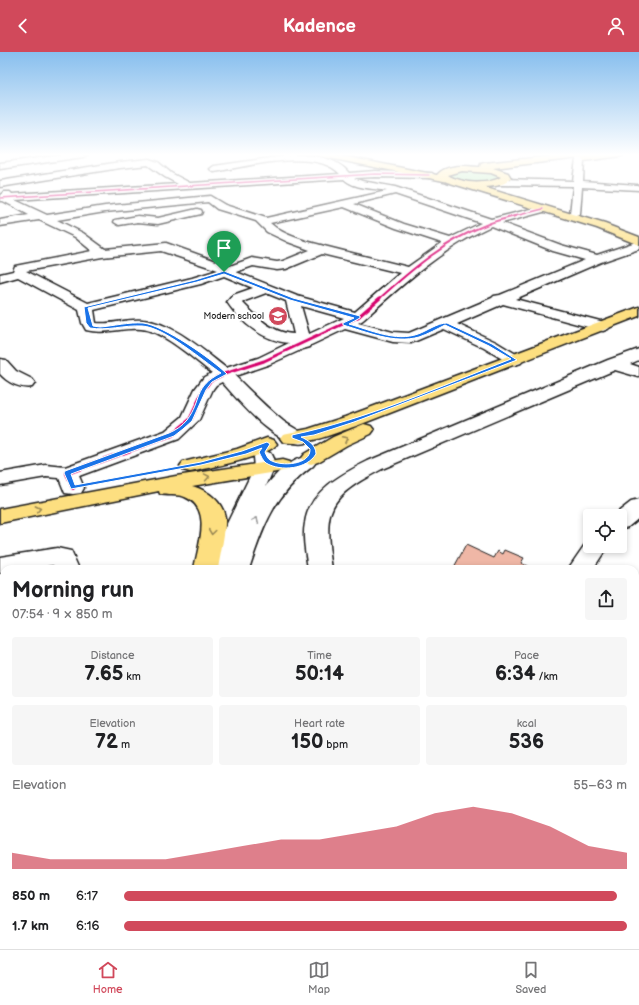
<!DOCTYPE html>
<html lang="en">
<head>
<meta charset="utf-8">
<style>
  body { margin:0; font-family:"Balsamiq Sans",sans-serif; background:#f6f6f6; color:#202124; height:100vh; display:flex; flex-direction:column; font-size:15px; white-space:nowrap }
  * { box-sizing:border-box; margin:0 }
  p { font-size:13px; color:#757577 }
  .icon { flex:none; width:22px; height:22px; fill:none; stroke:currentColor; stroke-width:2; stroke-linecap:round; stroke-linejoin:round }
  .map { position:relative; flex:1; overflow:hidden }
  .details { position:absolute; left:0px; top:513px; width:639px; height:384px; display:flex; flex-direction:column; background:#fff; border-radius:12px 12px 0 0; box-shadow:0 2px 6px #0003 }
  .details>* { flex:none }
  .controls { position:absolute; left:583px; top:457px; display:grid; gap:8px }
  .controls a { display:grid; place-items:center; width:44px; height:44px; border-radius:4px; background:#fff; box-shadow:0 2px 6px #0003; font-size:20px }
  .pin { position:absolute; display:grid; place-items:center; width:34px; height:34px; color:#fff; margin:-41px -17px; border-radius:50% 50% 50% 0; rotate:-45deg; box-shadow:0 0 4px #0007 }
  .pin .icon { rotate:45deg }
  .round { display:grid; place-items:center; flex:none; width:42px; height:42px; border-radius:4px; background:#f6f6f6 }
  .headline { display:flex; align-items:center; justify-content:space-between; height:68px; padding:0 12px }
  h1 { font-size:22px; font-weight:700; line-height:30px }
  .metrics { display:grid; grid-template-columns:repeat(3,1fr); gap:6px; height:68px; padding:4px 12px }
  .metrics div { display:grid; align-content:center; border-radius:4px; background:#f6f6f6; text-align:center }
  .metrics b { font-size:20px; font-weight:700 }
  .metrics small { font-size:11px; font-weight:400 }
  .metrics p { font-size:11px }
  .chart { height:112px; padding:8px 12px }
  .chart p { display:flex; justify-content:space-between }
  .chart svg { width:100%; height:72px; margin-top:4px; fill:#d1495b; opacity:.7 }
  ul { padding:0 12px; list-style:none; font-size:13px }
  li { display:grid; grid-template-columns:64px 48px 1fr; align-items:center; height:30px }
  li i { height:10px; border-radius:5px; background:#d1495b }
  header { display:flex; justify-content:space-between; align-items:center; height:52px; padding:0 12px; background:#d1495b; color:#fff; font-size:18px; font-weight:700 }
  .dock { display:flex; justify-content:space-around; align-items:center; height:56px; border-top:1px solid #e0e0e0; background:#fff; font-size:11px; color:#757577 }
  .dock a { display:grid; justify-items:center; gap:2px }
  .dock .current { color:#d1495b }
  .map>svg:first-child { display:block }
</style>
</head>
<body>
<header><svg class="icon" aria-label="back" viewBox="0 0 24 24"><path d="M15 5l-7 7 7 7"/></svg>Kadence<svg class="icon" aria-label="person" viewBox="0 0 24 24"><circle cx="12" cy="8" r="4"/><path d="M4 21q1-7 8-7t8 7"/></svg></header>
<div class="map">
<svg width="639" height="897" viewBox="0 0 639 897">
  <rect width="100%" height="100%" fill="#fff"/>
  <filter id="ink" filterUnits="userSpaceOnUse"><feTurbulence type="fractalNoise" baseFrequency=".025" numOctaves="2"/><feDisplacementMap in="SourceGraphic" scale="8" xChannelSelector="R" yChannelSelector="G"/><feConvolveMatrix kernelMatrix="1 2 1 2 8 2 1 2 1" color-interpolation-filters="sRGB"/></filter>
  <g filter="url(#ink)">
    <path fill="#a8e2a7" stroke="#627f62" d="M457 118 488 119 501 125C494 136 457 130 447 123Z"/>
    <polygon fill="#efb7a6" stroke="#1c1c1c" points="466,493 494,506 498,499 503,502 505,498 524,506 521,511 533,517 453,517"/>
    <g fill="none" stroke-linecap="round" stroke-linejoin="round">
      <defs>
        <g id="minor">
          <polygon points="70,102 87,103 83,105 0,117 0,111"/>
          <path d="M291 103C311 103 335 104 349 121L375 119 432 121 434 123 429 126 375 125 354 126 362 129 395 135 491 167 543 154 547 155 548 157 547 159 502 171 561 193 597 203 639 189V197L601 210 515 247 608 271 611 274 608 277 603 279 503 252 457 272 496 290 521 305 523 308 521 311 515 313 509 311 484 296 444 277 411 291 393 290 345 277 311 293 310 295 303 297 270 312 235 324C251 340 266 355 283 369 291 375 302 379 308 387L305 391C279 398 238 348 222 330L216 333 213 337 199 368 179 387 79 424 84 436 81 441 73 442 65 441 59 426 46 425 0 433V421L46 413 65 415 165 379 182 365 195 337 204 325 212 321C196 309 162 278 141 277 123 275 105 283 86 278L82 271 79 258 18 225 0 230V222L13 219 15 214 92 199 75 185 39 168 0 174V168L29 163 3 149H0V143L4 140H10L12 142 178 132 165 125 148 113 120 116 0 135V129L120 110 149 107 158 110 171 121 190 131 340 122C317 95 244 115 214 120L210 117 214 114ZM344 127C354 137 373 136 387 139L266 166 225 153 210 144 105 154 47 163 15 148ZM395 142 481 171 450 186 404 172 354 152ZM208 150 217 157 256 169 267 180 288 190 310 198 283 209 277 210 252 206 230 214 166 191 105 197 83 181 57 168 105 160ZM344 155 396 176 442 191 408 215C380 208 351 201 324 194 306 189 284 184 270 171ZM491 174 553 199 585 208 500 243 494 244 492 246 409 281 393 280 358 271 363 268C403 232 441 197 491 174ZM161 199 218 218 192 226 88 251 26 219 102 205ZM322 202 400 221 355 260 297 244 236 220 253 214 277 218 286 217ZM224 224 253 236 233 243 227 250C241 271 264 289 289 291L258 306 226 316C204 299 172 270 143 268 128 266 112 273 96 271L94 258 201 232ZM266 241 286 249 294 282C272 281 257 265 242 250ZM301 254 344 266 309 282Z"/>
          <polygon points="580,104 584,107 583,129 637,133 639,134 639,138 582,135 580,162 575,165 570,162 573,134 499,133 494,130 499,127 573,129 576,107"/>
          <polygon points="197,157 201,158 202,160 201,162 158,172 138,170 119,173 114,170 115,168 138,164 158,166"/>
          <path d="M639 297V308L630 312 639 315V325L615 318 382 417C327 446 323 456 332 517H308C306 502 302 486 305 471 309 439 342 422 368 409L608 308Z"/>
          <path d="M0 307 6 308 16 319 32 327 35 331 32 335C21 337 8 331 0 322Z"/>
          <path d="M263 399 270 401C278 412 271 423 266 434 277 421 295 401 313 406L316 410 313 414C274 443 264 472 249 517H205L254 416 253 405 256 401Z"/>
          <polygon points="639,448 639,466 628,475 620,477 620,464 613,464 631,450"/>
          <polygon points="588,488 590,488 590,494 608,494 593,517 568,517"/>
          <polygon points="57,496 71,499 79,517 55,517 53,513 27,517 4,517 4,521 0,521 0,505"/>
          <polygon points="635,869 639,871 639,897 619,897 617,893 635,893"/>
          <polygon points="217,893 257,893 255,897 215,897"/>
          <polygon points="363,893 408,893 410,897 365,897"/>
          <polygon points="528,893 572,893 570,897 526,897"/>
        </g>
        <g id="major">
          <polygon points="450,125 605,172 639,185 639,193 597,176 447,130 445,128 447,126"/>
          <path d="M639 255V264L359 373C338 380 304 395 283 390L280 386 283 382 308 377 345 365Z"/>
          <polygon points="364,372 371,374 374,378 371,382 347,393 318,410 311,412 304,410 301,406 304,402 333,385"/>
          <path d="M267 386 274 388 277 392C268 405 208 416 190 420L183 418 180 414 183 410 237 397Z"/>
          <path d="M282 408 289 410 292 414 289 418 192 434C207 438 224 450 225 467 226 478 220 504 218 517H194C198 493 213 457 185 445 177 442 168 444 160 442L159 439 0 471V457L176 424Z"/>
        </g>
        <path id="highway" d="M315 102H333L437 123C447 111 466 114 480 115L481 112 484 111 572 102H625L621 104 584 109 580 106 493 116 508 121 511 126C502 136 486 135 474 135L319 104ZM462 119 491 121 501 125C488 133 460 132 448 123Z"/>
      </defs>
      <use href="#minor" stroke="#1c1c1c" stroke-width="3"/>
      <use href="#major" stroke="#1c1c1c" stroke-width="3"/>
      <use href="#highway" stroke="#1c1c1c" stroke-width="3"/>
      <use href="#minor" fill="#fff" fill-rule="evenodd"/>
      <use href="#major" fill="#fddf80" fill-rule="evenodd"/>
      <use href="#highway" fill="#fddf80" fill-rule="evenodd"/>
      <defs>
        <g id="cycleway-far3">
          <polyline points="0,146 375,122 429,123"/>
          <polyline points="511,165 543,157"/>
        </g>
        <path id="cycleway-far2" d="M379 247C412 217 446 188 488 172 496 168 506 167 515 164"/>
        <polyline id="cycleway-far1" points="197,352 204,337 210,329 224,322 264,309 358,265 380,246"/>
        <polyline id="cycleway" points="73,436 67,421 172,383 190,368 198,351"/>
      </defs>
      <use href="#cycleway-far3" stroke="#fff" stroke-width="2.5"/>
      <use href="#cycleway-far2" stroke="#fff" stroke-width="3.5"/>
      <use href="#cycleway-far1" stroke="#fff" stroke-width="5"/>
      <use href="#cycleway" stroke="#fff" stroke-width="6"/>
      <use href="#cycleway-far3" stroke="#d6006c" stroke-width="1.5"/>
      <use href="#cycleway-far2" stroke="#d6006c" stroke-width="2"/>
      <use href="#cycleway-far1" stroke="#d6006c" stroke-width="3"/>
      <use href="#cycleway" stroke="#d6006c" stroke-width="4"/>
    </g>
    <defs><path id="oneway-chevron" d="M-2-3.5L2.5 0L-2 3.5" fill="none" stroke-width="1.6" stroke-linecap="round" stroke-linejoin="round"/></defs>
    <g stroke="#988753">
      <use href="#oneway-chevron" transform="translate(345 387) rotate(-27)"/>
      <use href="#oneway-chevron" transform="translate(207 425) rotate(-10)"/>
      <use href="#oneway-chevron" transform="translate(38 457) rotate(-11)"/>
      <use href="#oneway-chevron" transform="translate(212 480) rotate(98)"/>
    </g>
    <use stroke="#999" href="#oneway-chevron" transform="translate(256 468) rotate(-66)"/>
  </g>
  <linearGradient id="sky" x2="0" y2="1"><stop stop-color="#88bfee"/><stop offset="0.45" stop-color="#fff"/><stop offset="1" stop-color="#fff" stop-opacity="0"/></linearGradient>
  <rect width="639" height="228" fill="url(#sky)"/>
  <path fill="#1a73e8" stroke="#fff" fill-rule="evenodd" d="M224 219 293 246 360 264V266L349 272C370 278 396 290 418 282 427 279 437 271 447 271L492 292 517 308 354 370 314 383 301 385C308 388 316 393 316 402 307 417 281 420 266 411 263 409 261 404 259 400L262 396 246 402 201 413 71 437 64 421 65 419 169 381C176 378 182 374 187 368 202 348 193 335 221 321 202 308 164 275 142 274 124 273 107 279 90 276L86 271 84 255 195 228ZM224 222 290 248 354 266 343 271V273C367 280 394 292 419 285 428 282 437 277 445 273L489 294 511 307C439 335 367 367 292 383V386L303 390 310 397C311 413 281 415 270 408 268 407 266 403 265 400L270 392 267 390 242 399 201 410 75 433 71 422 174 384 183 377 192 369 206 338 212 330 227 322C212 307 163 273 143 271 129 270 113 274 100 275L93 274 88 256 197 230Z"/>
  <defs>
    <symbol id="school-disc" viewBox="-11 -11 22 22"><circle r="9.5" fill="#d1495b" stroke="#fff"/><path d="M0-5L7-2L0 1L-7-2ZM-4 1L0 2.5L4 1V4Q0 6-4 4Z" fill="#fff"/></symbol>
  </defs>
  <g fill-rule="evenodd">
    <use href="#school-disc" x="267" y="253" width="22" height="22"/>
  </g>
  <g text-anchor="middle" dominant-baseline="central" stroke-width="4" stroke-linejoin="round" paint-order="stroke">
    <g font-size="9" fill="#1c1c1c" stroke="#fff" text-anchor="end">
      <text x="264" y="264">Modern school</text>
    </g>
  </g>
</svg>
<div class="controls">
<a><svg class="icon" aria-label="locate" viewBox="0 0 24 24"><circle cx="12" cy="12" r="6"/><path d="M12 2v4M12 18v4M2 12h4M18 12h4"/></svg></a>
</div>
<div class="pin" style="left:224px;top:220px;background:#1e9e55"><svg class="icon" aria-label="arrive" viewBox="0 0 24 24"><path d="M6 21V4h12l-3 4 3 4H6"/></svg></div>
<section class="details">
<div class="headline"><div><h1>Morning run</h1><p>07:54 · 9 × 850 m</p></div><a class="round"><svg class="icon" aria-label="share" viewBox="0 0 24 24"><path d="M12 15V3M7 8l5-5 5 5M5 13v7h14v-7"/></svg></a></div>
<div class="metrics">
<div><p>Distance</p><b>7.65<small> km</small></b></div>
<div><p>Time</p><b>50:14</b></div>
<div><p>Pace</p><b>6:34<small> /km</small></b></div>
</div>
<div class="metrics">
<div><p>Elevation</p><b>72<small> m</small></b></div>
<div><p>Heart rate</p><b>150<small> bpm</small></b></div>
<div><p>kcal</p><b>536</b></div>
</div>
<div class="chart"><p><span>Elevation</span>55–63 m</p>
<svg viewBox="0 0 160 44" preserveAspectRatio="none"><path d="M0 44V34L10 38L20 38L30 38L40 38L50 34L60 30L70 26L80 26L90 22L100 18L110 10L120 6L130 10L140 18L150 30L160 34V44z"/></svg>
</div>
<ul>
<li><b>850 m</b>6:17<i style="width:98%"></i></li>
<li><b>1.7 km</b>6:16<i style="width:100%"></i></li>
</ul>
</section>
</div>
<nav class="dock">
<a class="current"><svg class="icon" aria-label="home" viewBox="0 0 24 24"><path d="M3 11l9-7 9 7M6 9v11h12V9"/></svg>Home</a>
<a><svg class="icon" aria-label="map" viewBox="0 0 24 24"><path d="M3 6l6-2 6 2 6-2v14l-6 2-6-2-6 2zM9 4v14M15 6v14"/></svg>Map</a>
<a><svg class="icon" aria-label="saved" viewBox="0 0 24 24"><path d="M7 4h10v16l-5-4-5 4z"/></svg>Saved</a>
</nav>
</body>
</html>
